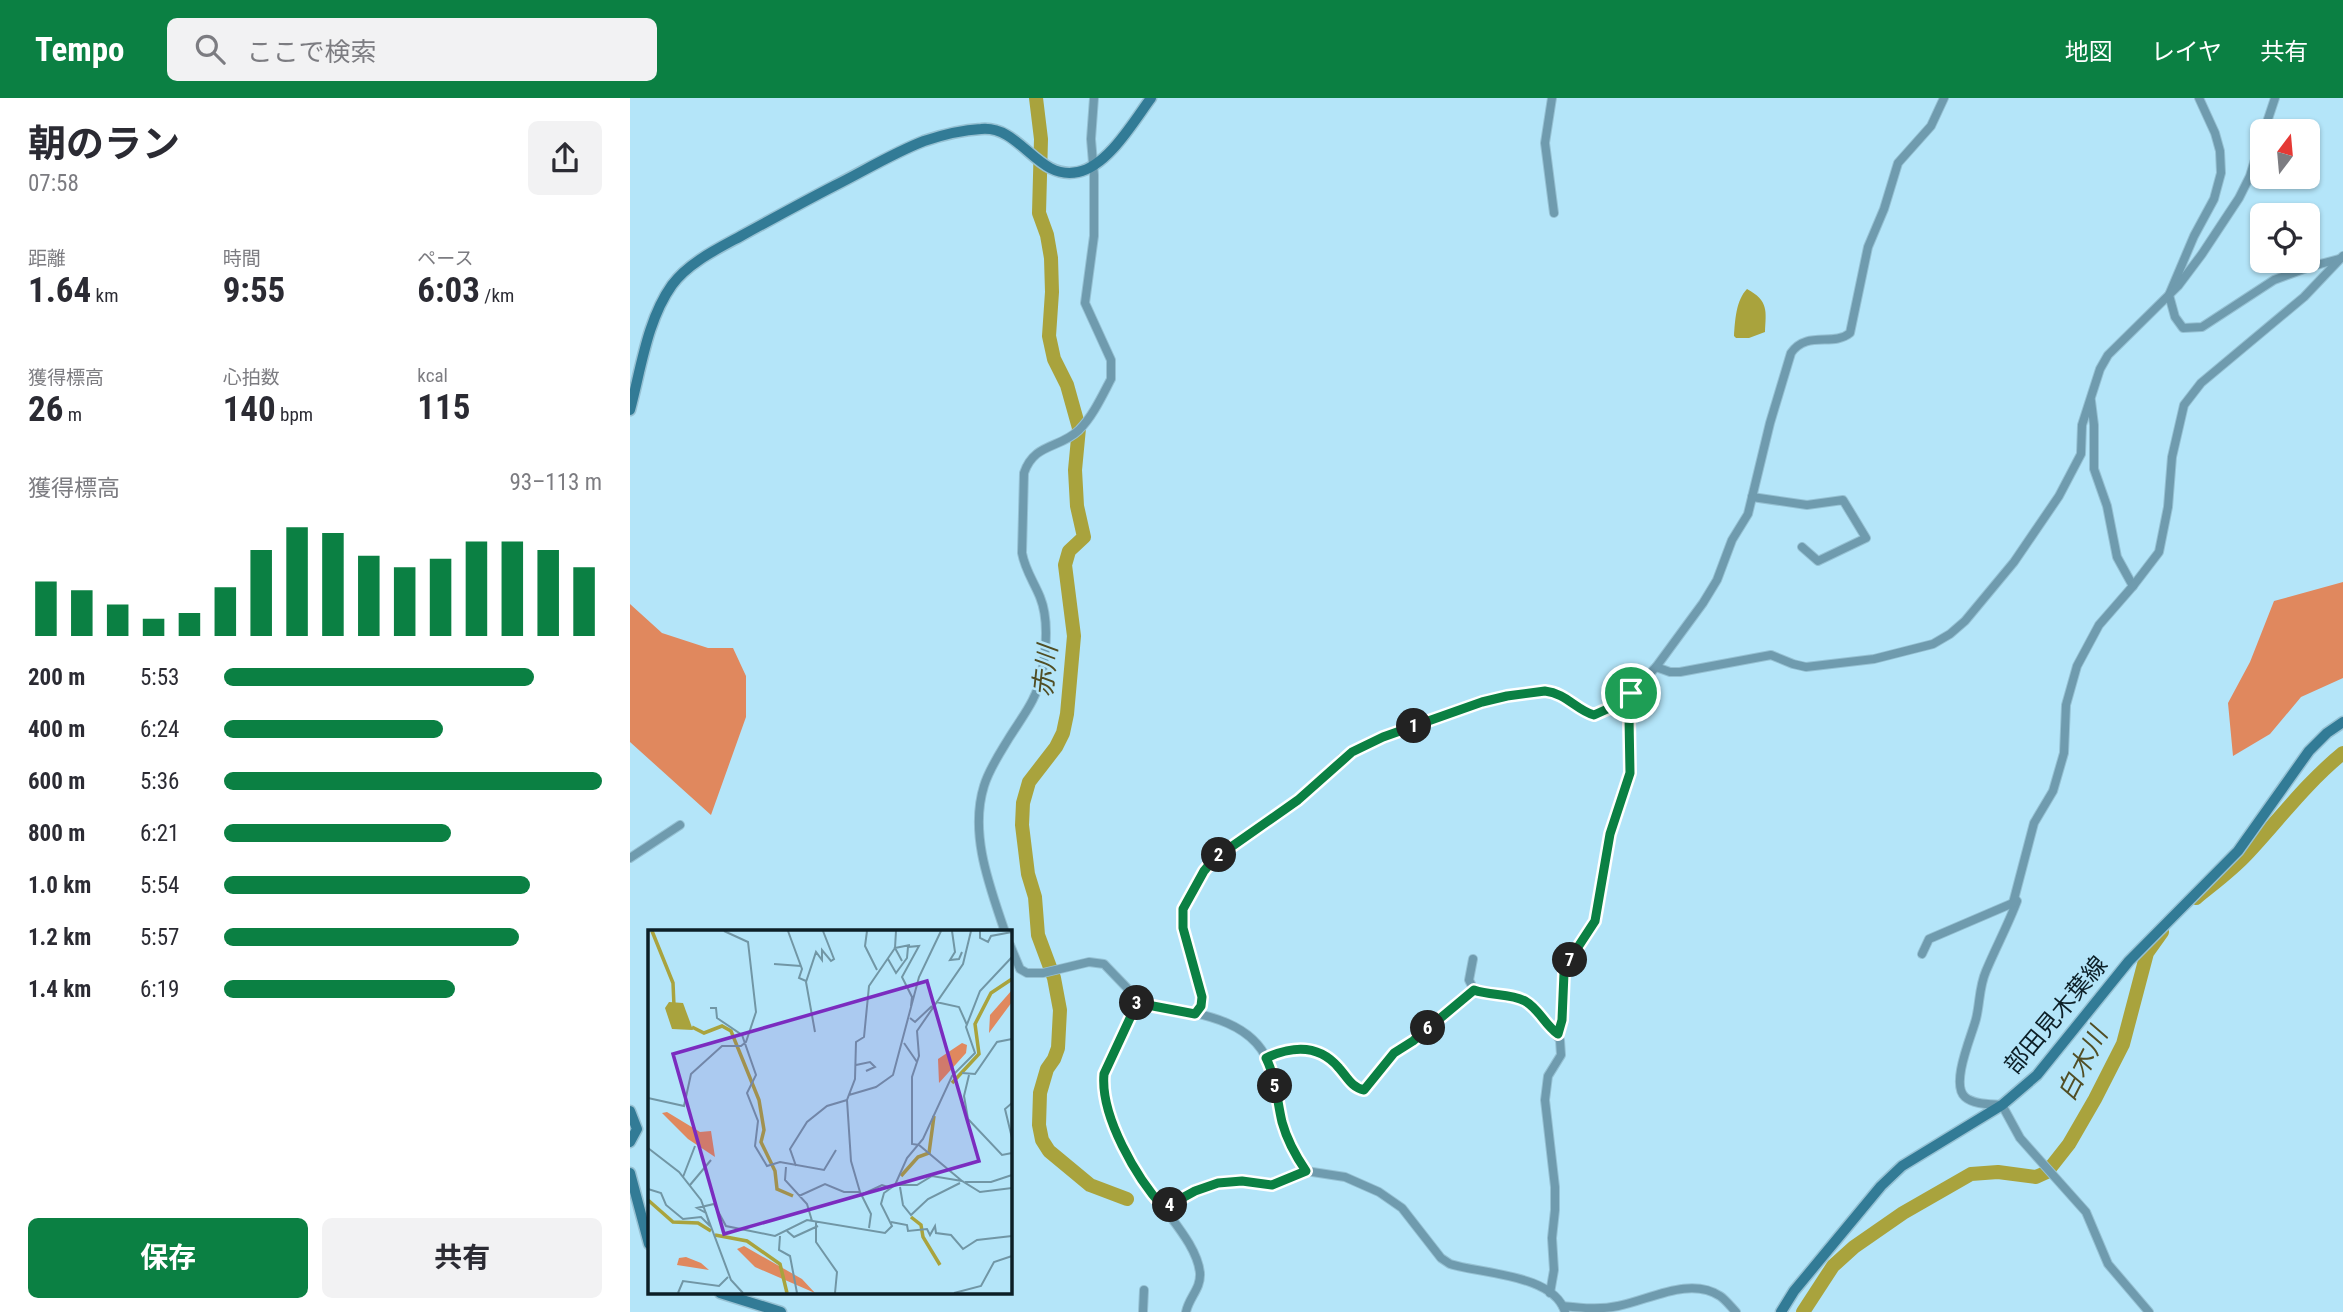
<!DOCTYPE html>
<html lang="ja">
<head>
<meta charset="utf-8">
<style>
  body { margin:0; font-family:"Roboto Condensed","Noto Sans JP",sans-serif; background:#f2f2f3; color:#2b2b33; height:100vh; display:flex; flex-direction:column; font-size:26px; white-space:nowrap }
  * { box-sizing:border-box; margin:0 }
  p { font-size:23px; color:#7c7c81 }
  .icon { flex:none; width:38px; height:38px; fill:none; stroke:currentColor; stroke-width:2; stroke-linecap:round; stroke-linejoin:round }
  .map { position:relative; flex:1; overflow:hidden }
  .details { display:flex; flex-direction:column; background:#fff; width:630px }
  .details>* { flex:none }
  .needle { width:46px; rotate:16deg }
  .fabs { position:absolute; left:1620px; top:21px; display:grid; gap:14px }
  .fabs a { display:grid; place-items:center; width:70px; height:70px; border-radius:10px; background:#fff; box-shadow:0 2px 5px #0004; font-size:35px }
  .pin { position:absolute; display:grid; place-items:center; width:60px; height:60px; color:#fff; margin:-30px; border:4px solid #fff; border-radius:50%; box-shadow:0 2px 7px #0007 }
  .km { position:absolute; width:35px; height:35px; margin:-18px; border-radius:50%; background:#222; color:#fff; font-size:19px; line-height:35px; text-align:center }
  .round { display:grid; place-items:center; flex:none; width:74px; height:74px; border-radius:10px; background:#f2f2f3 }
  .headline { display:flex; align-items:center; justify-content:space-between; height:119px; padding:0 28px }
  h1 { font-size:38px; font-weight:700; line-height:52px }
  .figures { display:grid; grid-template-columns:repeat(3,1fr); gap:10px; height:119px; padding:7px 28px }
  .figures div { display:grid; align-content:center }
  .figures b { font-size:35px; font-weight:700 }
  .figures small { font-size:19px; font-weight:400 }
  .figures p { font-size:19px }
  .chart { height:196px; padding:14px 28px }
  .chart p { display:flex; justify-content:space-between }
  .chart svg { width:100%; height:126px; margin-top:7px; stroke:#0b8043; stroke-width:6 }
  .primary-button { display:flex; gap:14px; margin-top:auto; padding:14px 28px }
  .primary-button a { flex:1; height:80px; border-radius:10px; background:#0b8043; color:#fff; font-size:28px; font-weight:700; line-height:80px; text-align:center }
  .primary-button a+a { background:#f2f2f3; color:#2b2b33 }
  ul { padding:0 28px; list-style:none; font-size:23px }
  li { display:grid; grid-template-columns:112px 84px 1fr; align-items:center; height:52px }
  li i { height:18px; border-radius:9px; background:#0b8043 }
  header { display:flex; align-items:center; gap:42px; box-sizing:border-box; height:98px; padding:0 35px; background:#0b8043; color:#fff }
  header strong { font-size:33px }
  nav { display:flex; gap:38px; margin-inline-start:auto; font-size:24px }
  .search { width:490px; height:63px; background:#f2f2f3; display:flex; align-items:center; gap:18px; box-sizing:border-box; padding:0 24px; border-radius:10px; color:#7c7c81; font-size:26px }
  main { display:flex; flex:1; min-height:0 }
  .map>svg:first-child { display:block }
</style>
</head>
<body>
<header>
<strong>Tempo</strong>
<div class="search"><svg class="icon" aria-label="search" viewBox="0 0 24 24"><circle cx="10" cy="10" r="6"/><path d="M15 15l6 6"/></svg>ここで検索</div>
<nav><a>地図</a><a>レイヤ</a><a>共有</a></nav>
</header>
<main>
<section class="details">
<div class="headline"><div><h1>朝のラン</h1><p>07:58</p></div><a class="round"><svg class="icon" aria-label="share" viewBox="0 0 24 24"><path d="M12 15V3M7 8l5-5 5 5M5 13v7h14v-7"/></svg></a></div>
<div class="figures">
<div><p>距離</p><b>1.64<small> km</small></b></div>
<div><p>時間</p><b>9:55</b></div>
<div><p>ペース</p><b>6:03<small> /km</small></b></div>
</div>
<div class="figures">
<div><p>獲得標高</p><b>26<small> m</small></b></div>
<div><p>心拍数</p><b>140<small> bpm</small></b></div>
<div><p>kcal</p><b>115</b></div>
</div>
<div class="chart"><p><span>獲得標高</span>93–113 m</p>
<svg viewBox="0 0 160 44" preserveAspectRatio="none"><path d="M5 44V25M15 44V28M25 44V33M35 44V38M45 44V36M55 44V27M65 44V14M75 44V6M85 44V8M95 44V16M105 44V20M115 44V17M125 44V11M135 44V11M145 44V14M155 44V20"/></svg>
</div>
<ul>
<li><b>200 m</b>5:53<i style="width:82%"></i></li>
<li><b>400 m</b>6:24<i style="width:58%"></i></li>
<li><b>600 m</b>5:36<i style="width:100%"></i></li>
<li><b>800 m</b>6:21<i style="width:60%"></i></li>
<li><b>1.0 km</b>5:54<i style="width:81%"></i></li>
<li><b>1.2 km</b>5:57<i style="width:78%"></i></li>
<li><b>1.4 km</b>6:19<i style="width:61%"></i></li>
</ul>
<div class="primary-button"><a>保存</a><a>共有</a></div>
</section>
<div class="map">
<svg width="1713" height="1214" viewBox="0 0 1713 1214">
  <rect width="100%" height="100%" fill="#b4e5f9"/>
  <g fill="#e0885e">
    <polygon points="1713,484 1713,580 1671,599 1640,636 1603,658 1598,605 1620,564 1644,503"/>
    <polygon points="0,506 32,535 78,550 103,550 116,578 116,619 81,717 0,644"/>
  </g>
  <path fill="#a9a33d" d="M1117 191C1139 203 1136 213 1135 234L1119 240H1106L1104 238C1105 223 1106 202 1117 191Z"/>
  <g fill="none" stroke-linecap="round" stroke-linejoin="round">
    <g stroke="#a9a33d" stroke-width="14">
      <polyline points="406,0 411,41 409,115 417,137 421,160 422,194 419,238 424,261 437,287 449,330 445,372 447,408 454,439 439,453 435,467 444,538 437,616 433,635 426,649 399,684 393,705 392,727 398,776 405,799 408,837 424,880 430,912 428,950 424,961 417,971 410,995 409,1027 412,1042 419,1053 460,1087 497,1101"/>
      <path d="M1566 800C1583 786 1601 773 1616 757 1648 723 1676 685 1713 655"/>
      <polyline points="1173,1214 1203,1168 1224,1149 1273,1115 1341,1076 1368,1074 1406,1079 1417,1074 1439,1046 1465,1001 1493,946 1517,855 1532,834"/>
    </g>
    <defs>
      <g id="street">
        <polyline points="922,0 915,45 924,115"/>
        <polyline points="1569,0 1585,35 1590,53 1591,75 1584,101 1564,138 1539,197 1545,219 1553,230 1572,229 1644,182 1679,169 1709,161"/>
        <polyline points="1634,33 1645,0"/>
        <polyline points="1461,303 1464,327 1464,371 1477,408 1487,459 1503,488"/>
        <polyline points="1122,399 1177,407 1213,402 1236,440 1188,463 1172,449"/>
        <polyline points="1026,569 1040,574 1050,574 1141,557 1163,566 1176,569 1244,561 1303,546 1320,536 1335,523 1384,464 1429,398 1451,356 1452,327 1470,271 1478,257 1548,188 1572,156 1609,100 1620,78 1633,36"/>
        <polyline points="0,760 50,727"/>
        <path d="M1385 804 1387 803C1378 827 1366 849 1356 873 1349 889 1350 905 1346 921 1342 937 1320 986 1335 999 1344 1007 1362 1006 1372 1007L1390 1040 1456 1114 1478 1166 1519 1214"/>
        <polyline points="1383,805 1404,725 1423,693 1434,655 1436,607 1447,568 1469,527 1503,488 1529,454 1538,409 1542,359 1554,307 1571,285 1674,199 1713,158"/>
        <path d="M375 834C360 789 339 736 354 688 359 671 370 655 379 640 392 619 408 600 412 574 416 552 419 521 410 499 404 484 395 472 392 455L394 375C404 345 429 351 449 332 463 318 472 298 481 281V262L455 205 464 138V77L461 41 464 0"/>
        <path d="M380 847 390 871 397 875H413L459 864 474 866 500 893 507 905V909C496 930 480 953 475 976 468 1003 499 1068 516 1090 523 1100 533 1108 540 1118 552 1134 568 1155 570 1175 571 1191 559 1199 556 1214"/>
        <polyline points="1292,856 1299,841 1383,805"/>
        <polyline points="843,861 839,882 844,892 896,904 906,911 930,942 931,957 918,978 915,1002 925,1089 925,1112 922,1140 924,1172 920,1195"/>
        <path d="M507 905C554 914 627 916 641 973 651 1012 653 1038 676 1073"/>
        <polyline points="565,916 571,908 572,899 553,830 553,811 558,800 584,761 668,702 690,684 712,660 753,639 864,601 896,595 923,594 936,599 959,616 964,617 984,608 1001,595"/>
        <path d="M928 936 931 922 934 875 946 852 965 823 980 736 1000 675 999 620 1001 595 1026 569 1073 505 1087 482 1102 442 1118 416 1140 325 1161 255C1177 232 1203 249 1220 235L1238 149 1254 111 1268 65 1301 28 1314 0"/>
        <path d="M636 960C662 948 689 946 709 970 717 979 722 989 734 992L764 955 783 943 844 892"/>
        <path d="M534 1110 565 1093 602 1083 642 1087 676 1073 715 1079 749 1094 772 1110 811 1160 820 1166C851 1176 924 1176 935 1214"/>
        <path d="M933 1208C952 1210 970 1212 988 1208 1019 1202 1060 1178 1090 1198 1096 1202 1101 1209 1106 1214"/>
        <polyline points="513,1214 514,1192"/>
      </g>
      <g id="secondary">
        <path d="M0 312C11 271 17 222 42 187 58 165 87 151 111 138 142 121 173 104 204 88 234 73 263 55 294 43 312 37 332 32 351 31 391 27 407 83 448 74 478 68 504 23 521 0"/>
        <polyline points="0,1013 7,1031 0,1044"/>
        <polyline points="0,1075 19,1146"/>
        <polyline points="90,1195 151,1214"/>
        <polyline points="1151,1214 1164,1193 1251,1088 1272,1068 1372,1007 1407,977 1499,863 1608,753 1679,653 1697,635 1713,624"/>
      </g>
    </defs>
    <use href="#street" stroke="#96c1d3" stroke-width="10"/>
    <use href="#secondary" stroke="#96c1d3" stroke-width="13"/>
    <use href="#street" stroke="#6f9bae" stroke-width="8"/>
    <use href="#secondary" stroke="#327b96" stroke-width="10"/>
  </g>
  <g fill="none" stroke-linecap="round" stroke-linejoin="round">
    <defs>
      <path id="route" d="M915 593C936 595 946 612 964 617L984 608 1001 595 999 620 1000 675 980 736 965 823 946 852 934 875 932 922 928 936C915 927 909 911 895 903 881 895 860 898 844 892L783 943 764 955 734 992C722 990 717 979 709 970 689 946 662 948 636 960 646 980 647 1003 652 1024 657 1042 665 1057 676 1073L642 1087 612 1083 588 1085 565 1093 534 1110C507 1081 470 1018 474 976L507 905 565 916 571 908 572 899 553 830V811L574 773 584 761 668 702 722 654 753 639 852 604 877 598Z"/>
    </defs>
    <use href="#route" stroke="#fff" stroke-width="14"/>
    <use href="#route" stroke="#0b8043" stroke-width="9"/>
  </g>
  <g text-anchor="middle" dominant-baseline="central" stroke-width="5" stroke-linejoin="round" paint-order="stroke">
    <g font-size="24" fill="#0c1f27" stroke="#b4e5f9">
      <text transform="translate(1426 917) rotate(-50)">部田見木葉線</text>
    </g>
    <g font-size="26" font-style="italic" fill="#514e25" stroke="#b4e5f9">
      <text transform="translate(415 573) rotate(-84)">赤川</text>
      <text transform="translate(1452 966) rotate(-63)">白木川</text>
    </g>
  </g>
  <g transform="translate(18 832)">
    <rect width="364" height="364" fill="#b4e5f9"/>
    <path d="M364 60V72L341 103 342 85ZM314 113 319 115 318 123 291 153 290 129ZM19 182 52 202 63 201 67 227 40 209 14 183ZM96 316 154 349 167 363 107 337 89 319ZM38 327 53 333 61 340 29 335 31 328Z" fill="#e0885e"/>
    <path d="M21 72 35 73 45 100 24 99 17 78Z" fill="#a9a33d"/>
    <path fill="none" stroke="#a9a33d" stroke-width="3.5" d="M4 1 25 53 26 76M44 97 56 103 74 96 83 101 111 170 116 200 113 212 127 241 129 259 145 266M304 153 331 124 327 94 343 63 364 49M253 246 270 227 281 223 286 186M0 270 25 292 50 293 63 301M263 287 273 295 275 307 292 335M67 305 99 311 132 334 139 363"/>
    <path fill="none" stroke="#7196a5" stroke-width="2" d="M140 1 154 39 151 48 158 51M219 1 217 16 229 40M304 1 307 22 302 30 311 29 314 22M332 1V8L340 12 343 6 364 2M240 29 248 43 259 28 260 17 271 16 254 47 264 67 263 76M254 31 247 18 262 15M126 34 153 36M288 72 311 77 319 95M62 78H68L69 88 94 105 108 145 99 163 110 191 107 216 119 236 132 232 176 240 188 220M262 88 267 92 284 76M167 102 158 52 168 22 174 30V20L183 31 186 29 175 1M256 113 269 132M208 135 222 132 227 137 218 141M314 143 327 144 349 112 364 109M321 145 316 166 320 189 354 225 364 223M201 165 228 157 245 145 271 47 293 1M0 168 36 176 43 144 74 116H93L98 112 108 82 100 12 76 1M364 173 357 179 364 208M0 218 31 242 53 270 83 350 95 363M148 236 142 219 159 192 179 176 199 170M138 237 137 250 159 274 164 291M35 247 47 216M314 251 271 215 264 214V147L271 126 269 101 315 34 323 1M317 252H343L364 245M42 255 63 230M247 255 259 228 275 209 304 146 327 123 318 97 332 61 364 27M252 257 255 275 263 285 280 269 312 253M0 259 13 263 18 275 35 289 53 287 62 296 58 283 49 278 66 274 78 296 127 306 159 290 237 303 244 296 233 274 236 263 247 255H269L284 246 314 251 332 262 364 258M212 262 203 231 199 170 207 149 208 112 216 107 221 56 247 18 248 1M215 264 234 255 243 258M151 266 177 254 196 262H212L223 284 221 298M168 292V312L189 342 187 363M243 292 259 295 260 301 279 299 282 305 287 296 288 303 303 305 315 319 329 310 364 306M139 301 146 307 170 296M132 306 131 320 142 326 149 363M30 363 35 351 71 356 80 347M306 363 333 356 346 332 364 326"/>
    <path fill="#7b2cbf" fill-opacity="0.15" stroke="#7b2cbf" stroke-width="3.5" d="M279 51 331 231 76 304 25 124Z"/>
    <rect width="364" height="364" fill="none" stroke="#0c1f27" stroke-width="3.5"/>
  </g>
</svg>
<div class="fabs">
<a><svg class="needle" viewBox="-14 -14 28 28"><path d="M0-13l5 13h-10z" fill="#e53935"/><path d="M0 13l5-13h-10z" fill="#7c7c81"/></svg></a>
<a><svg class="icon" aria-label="locate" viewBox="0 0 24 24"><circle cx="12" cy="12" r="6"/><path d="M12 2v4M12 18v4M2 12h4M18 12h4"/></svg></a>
</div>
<div class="pin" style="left:1001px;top:595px;background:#1e9e55"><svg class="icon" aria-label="arrive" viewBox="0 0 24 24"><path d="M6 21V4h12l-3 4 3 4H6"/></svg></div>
<b class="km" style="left:784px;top:628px">1</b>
<b class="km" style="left:589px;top:757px">2</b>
<b class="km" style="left:507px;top:905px">3</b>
<b class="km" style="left:540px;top:1107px">4</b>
<b class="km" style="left:645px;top:988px">5</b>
<b class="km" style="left:798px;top:930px">6</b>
<b class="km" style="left:940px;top:862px">7</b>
</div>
</main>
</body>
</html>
